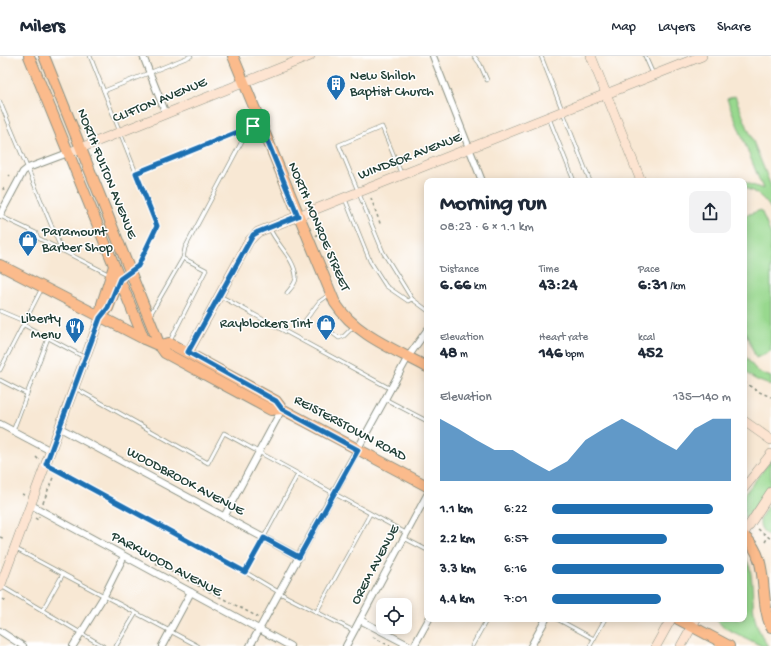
<!DOCTYPE html>
<html lang="en">
<head>
<meta charset="utf-8">
<style>
  body { margin:0; font-family:"Gochi Hand",sans-serif; background:#f2f2f3; color:#1f2937; height:100vh; display:flex; flex-direction:column; font-size:15px; white-space:nowrap }
  * { box-sizing:border-box; margin:0 }
  p { font-size:13px; color:#747a83 }
  .icon { flex:none; width:22px; height:22px; fill:none; stroke:currentColor; stroke-width:2; stroke-linecap:round; stroke-linejoin:round }
  .map { position:relative; flex:1; overflow:hidden }
  .panel { position:absolute; left:424px; top:122px; width:323px; height:444px; display:flex; flex-direction:column; background:#fff; border-radius:8px; box-shadow:0 2px 10px #0003 }
  .panel>* { flex:none }
  .buttons { position:absolute; left:376px; top:542px; display:grid; gap:8px }
  .buttons a { display:grid; place-items:center; width:36px; height:36px; border-radius:8px; background:#fff; box-shadow:0 2px 10px #0003; font-size:20px }
  .pin { position:absolute; display:grid; place-items:center; width:34px; height:34px; color:#fff; margin:-17px; border-radius:8px; box-shadow:0 2px 6px #0006 }
  .round { display:grid; place-items:center; flex:none; width:42px; height:42px; border-radius:8px; background:#f2f2f3 }
  .overview { display:flex; align-items:center; justify-content:space-between; height:68px; padding:0 16px }
  h1 { font-size:22px; font-weight:700; line-height:30px }
  .metrics { display:grid; grid-template-columns:repeat(3,1fr); gap:6px; height:68px; padding:4px 16px }
  .metrics div { display:grid; align-content:center }
  .metrics b { font-size:17px; font-weight:700 }
  .metrics small { font-size:11px; font-weight:400 }
  .metrics p { font-size:11px }
  .chart { height:112px; padding:8px 16px }
  .chart p { display:flex; justify-content:space-between }
  .chart svg { width:100%; height:72px; margin-top:4px; fill:#1f6fb2; opacity:.7 }
  ul { padding:0 16px; list-style:none; font-size:13px }
  li { display:grid; grid-template-columns:64px 48px 1fr; align-items:center; height:30px }
  li i { height:10px; border-radius:5px; background:#1f6fb2 }
  header { display:flex; align-items:center; gap:24px; box-sizing:border-box; height:56px; padding:0 20px; background:#fff; border-bottom:1px solid #e0e1e3 }
  header strong { font-size:19px }
  nav { display:flex; gap:22px; margin-inline-start:auto; font-size:14px }
  .map>svg:first-child { display:block }
</style>
</head>
<body>
<header>
<strong>Milers</strong>
<nav><a>Map</a><a>Layers</a><a>Share</a></nav>
</header>
<div class="map">
<svg width="771" height="590" viewBox="0 0 771 590">
  <rect width="100%" height="100%" fill="#fff"/>
  <filter id="ink" filterUnits="userSpaceOnUse"><feTurbulence type="fractalNoise" baseFrequency=".025" numOctaves="2"/><feDisplacementMap in="SourceGraphic" scale="8" xChannelSelector="R" yChannelSelector="G"/><feConvolveMatrix kernelMatrix="1 2 1 2 8 2 1 2 1" color-interpolation-filters="sRGB"/></filter>
  <filter id="wash" filterUnits="userSpaceOnUse"><feTurbulence type="fractalNoise" baseFrequency=".012" numOctaves="4" result="noise"/><feDisplacementMap in="SourceGraphic" scale="16" xChannelSelector="R" yChannelSelector="G"/><feGaussianBlur stdDeviation="0.9" result="paint"/><feColorMatrix in="noise" values="0 0 0 0 0 0 0 0 0 0 0 0 0 0 0 0 0 1.4 0 .05"/><feComposite in="paint" operator="in"/></filter>
  <g filter="url(#wash)">
    <rect width="100%" height="100%" fill="#f8e8d4"/>
    <g fill="#98d88e" stroke="#5c8a61">
      <path d="M735 40 771 130V153C765 143 756 135 744 132V126L763 133 727 43Z"/>
      <polygon points="761,154 771,179 771,295 756,302 744,273 744,160"/>
      <path d="M744 299 758 316 771 321V329C763 327 746 321 744 312 743 308 744 303 744 299Z"/>
      <polygon points="771,404 771,427 749,460 744,463 744,439"/>
      <path d="M771 446V482C753 469 760 461 771 446Z"/>
      <path d="M744 500C755 511 751 546 755 562 757 572 762 581 768 590H762L723 571 716 563H744Z"/>
    </g>
  </g>
  <g filter="url(#ink)">
    <g fill="none" stroke-linecap="round" stroke-linejoin="round">
      <defs>
        <g id="lane">
          <polyline points="90,0 157,170 138,210 122,221"/>
          <polyline points="474,0 480,8 487,24"/>
          <polyline points="541,0 590,125"/>
          <polyline points="645,0 653,18"/>
          <polyline points="104,35 191,0"/>
          <polyline points="0,46 62,195"/>
          <polyline points="549,62 574,125"/>
          <polyline points="136,117 259,68"/>
          <polyline points="401,117 382,71 339,89 383,196 412,243 427,254"/>
          <polyline points="345,143 370,205 386,230 408,245 412,243"/>
          <polyline points="0,160 36,177 38,182 110,219"/>
          <path d="M270 173C277 189 294 202 296 220 297 226 291 232 287 237"/>
          <polyline points="220,240 391,333"/>
          <polyline points="0,255 26,266"/>
          <polyline points="150,259 183,202 185,192 249,72"/>
          <polyline points="304,266 319,246 330,238"/>
          <polyline points="24,269 84,301"/>
          <polyline points="327,273 339,282 344,280 353,271"/>
          <polyline points="170,285 206,214 183,202"/>
          <polyline points="0,314 42,232"/>
          <polyline points="0,324 27,338"/>
          <polyline points="75,332 208,407 224,377 406,477"/>
          <polyline points="385,343 427,365"/>
          <polyline points="13,375 48,282"/>
          <polyline points="46,408 245,516 287,541 354,575"/>
          <polyline points="404,482 427,494"/>
          <polyline points="16,493 198,590"/>
          <polyline points="245,516 298,418"/>
          <polyline points="1,530 103,590"/>
          <polyline points="43,553 63,518"/>
          <polyline points="317,555 370,458"/>
          <polyline points="557,563 594,583"/>
          <polyline points="116,590 136,557"/>
          <polyline points="472,590 487,563"/>
          <polyline points="590,590 605,563"/>
        </g>
        <g id="street">
          <polyline points="143,0 166,58"/>
          <polyline points="433,0 482,125"/>
          <polyline points="0,159 23,116 28,112 68,97"/>
          <polyline points="0,368 51,395"/>
          <polyline points="60,372 299,501"/>
          <polyline points="31,449 290,590"/>
          <polyline points="224,461 282,353"/>
          <polyline points="360,564 410,590"/>
          <polyline points="0,575 23,590"/>
          <polyline points="73,590 104,540 124,500"/>
          <polyline points="162,590 191,536"/>
          <polyline points="250,590 408,301 427,274"/>
          <polyline points="346,590 427,439"/>
          <polyline points="414,590 429,563"/>
          <polyline points="531,590 546,563"/>
        </g>
        <g id="secondary">
          <polyline points="591,0 641,125"/>
          <polyline points="68,97 310,0"/>
          <polyline points="188,297 249,185 258,176 702,0"/>
          <polyline points="744,365 771,384"/>
          <polyline points="744,432 771,398"/>
          <polyline points="744,477 771,436"/>
          <polyline points="0,531 100,262"/>
          <polyline points="656,590 671,563"/>
          <polyline points="681,590 696,563"/>
        </g>
        <g id="primary">
          <polyline points="29,0 144,283"/>
          <polyline points="44,0 160,290 165,297 271,354 282,353"/>
          <path d="M233 0 335 247C356 279 394 293 427 311"/>
          <polyline points="0,209 144,283 160,290 169,287 276,345 282,353 427,430"/>
          <polyline points="100,262 108,252 120,221"/>
          <polyline points="100,262 102,248 114,210"/>
          <path d="M744 480C771 503 758 541 771 571"/>
          <polyline points="678,563 729,590"/>
        </g>
      </defs>
      <use href="#lane" stroke="#8c9284" stroke-width="4.5"/>
      <use href="#street" stroke="#8c9284" stroke-width="8"/>
      <use href="#secondary" stroke="#8c9284" stroke-width="10"/>
      <use href="#primary" stroke="#8c9284" stroke-width="12"/>
      <g stroke="#8c9284" stroke-width="1.5" stroke-dasharray="3 3" stroke-linecap="butt">
        <polyline points="9,120 10,119"/>
        <polyline points="3,132 4,136"/>
        <polyline points="371,142 381,170"/>
        <polyline points="316,180 319,176 317,169"/>
        <polyline points="744,326 757,335 771,341"/>
        <polyline points="36,401 39,404"/>
        <polyline points="22,438 24,439"/>
        <polyline points="43,447 54,419"/>
        <polyline points="35,462 38,464 39,460"/>
        <polyline points="758,473 771,483"/>
        <polyline points="0,481 5,483"/>
        <polyline points="765,486 768,481"/>
        <polyline points="155,507 258,561"/>
        <polyline points="3,543 6,545"/>
        <polyline points="373,581 390,590"/>
      </g>
      <use href="#lane" stroke="#fff" stroke-width="3"/>
      <use href="#street" stroke="#fff" stroke-width="6"/>
      <use href="#secondary" stroke="#fde4d1" stroke-width="9"/>
      <use href="#primary" stroke="#fbbb8c" stroke-width="10"/>
    </g>
  </g>
  <g fill="none" stroke-linecap="round" stroke-linejoin="round" filter="url(#ink)">
    <defs>
      <polygon id="route" points="260,67 298,160 258,176 253,179 188,296 276,345 282,353 358,394 299,501 264,482 245,516 46,408 100,262 108,252 120,223 138,210 157,170 136,117"/>
    </defs>
    <use href="#route" stroke="#fff" stroke-width="8"/>
    <use href="#route" stroke="#1f6fb2" stroke-width="5"/>
  </g>
  <defs>
    <symbol id="building-pin" viewBox="-11 -11 22 30"><path d="M0 17L-7.5 6A9.5 9.5 0 1 1 7.5 6Z" fill="#1f6fb2" stroke="#fff"/><path d="M-4-6H4V6H1V3H-1V6H-4ZM-2.5-4.3h1.7v1.8h-1.7ZM.8-4.3h1.7v1.8H.8ZM-2.5-1h1.7V.8h-1.7ZM.8-1h1.7V.8H.8Z" fill="#fff"/></symbol>
    <symbol id="shop-pin" viewBox="-11 -11 22 30"><path d="M0 17L-7.5 6A9.5 9.5 0 1 1 7.5 6Z" fill="#1f6fb2" stroke="#fff"/><path d="M-5-2.5h2.3a2.7 3.5 0 0 1 5.4 0H5L5.5 6h-11ZM-1.5-2.5h3a1.5 2.3 0 0 0-3 0Z" fill="#fff"/></symbol>
    <symbol id="restaurant-pin" viewBox="-11 -11 22 30"><path d="M0 17L-7.5 6A9.5 9.5 0 1 1 7.5 6Z" fill="#1f6fb2" stroke="#fff"/><path d="M-5-6h1v4h1v-4h1v4h1v-4h1v5L-1.5 .5V6h-2V.5L-5-1ZM5-6V6H3V1.5H1.5Q1.5-4 5-6Z" fill="#fff"/></symbol>
  </defs>
  <g fill-rule="evenodd">
    <use href="#building-pin" x="325" y="17" width="22" height="30"/>
    <use href="#shop-pin" x="17" y="173" width="22" height="30"/>
    <use href="#shop-pin" x="315" y="257" width="22" height="30"/>
    <use href="#restaurant-pin" x="64" y="260" width="22" height="30"/>
  </g>
  <g text-anchor="middle" dominant-baseline="central" stroke-width="3" stroke-linejoin="round" paint-order="stroke">
    <g font-size="14" fill="#1f3d34" stroke="#fff" text-anchor="start">
      <text x="350" y="20">New Shiloh<tspan x="350" dy="16">Baptist Church</tspan></text>
      <text x="42" y="176">Paramount<tspan x="42" dy="16">Barber Shop</tspan></text>
      <text x="61" y="263" text-anchor="end">Liberty<tspan x="61" dy="16">Menu</tspan></text>
      <text x="312" y="268" text-anchor="end">Rayblockers Tint</text>
    </g>
    <g font-size="14" fill="#1f3d34" stroke="#fff">
      <text transform="translate(160 45) rotate(-22)">CLIFTON AVENUE</text>
      <text transform="translate(410 101) rotate(-21)">WINDSOR AVENUE</text>
      <text transform="translate(106 118) rotate(68)">NORTH FULTON AVENUE</text>
      <text transform="translate(318 171) rotate(67)">NORTH MONROE STREET</text>
      <text transform="translate(350 373) rotate(28)">REISTERSTOWN ROAD</text>
      <text transform="translate(185 426) rotate(28)">WOODBROOK AVENUE</text>
      <text transform="translate(166 509) rotate(28)">PARKWOOD AVENUE</text>
      <text transform="translate(376 509) rotate(-62)">OREM AVENUE</text>
    </g>
  </g>
</svg>
<div class="buttons">
<a><svg class="icon" aria-label="locate" viewBox="0 0 24 24"><circle cx="12" cy="12" r="6"/><path d="M12 2v4M12 18v4M2 12h4M18 12h4"/></svg></a>
</div>
<div class="pin" style="left:253px;top:70px;background:#1e9e55"><svg class="icon" aria-label="arrive" viewBox="0 0 24 24"><path d="M6 21V4h12l-3 4 3 4H6"/></svg></div>
<section class="panel">
<div class="overview"><div><h1>Morning run</h1><p>08:23 · 6 × 1.1 km</p></div><a class="round"><svg class="icon" aria-label="share" viewBox="0 0 24 24"><path d="M12 15V3M7 8l5-5 5 5M5 13v7h14v-7"/></svg></a></div>
<div class="metrics">
<div><p>Distance</p><b>6.66<small> km</small></b></div>
<div><p>Time</p><b>43:24</b></div>
<div><p>Pace</p><b>6:31<small> /km</small></b></div>
</div>
<div class="metrics">
<div><p>Elevation</p><b>48<small> m</small></b></div>
<div><p>Heart rate</p><b>146<small> bpm</small></b></div>
<div><p>kcal</p><b>452</b></div>
</div>
<div class="chart"><p><span>Elevation</span>135–140 m</p>
<svg viewBox="0 0 160 44" preserveAspectRatio="none"><path d="M0 44V6L10 12L20 19L30 25L40 25L50 32L60 38L70 32L80 19L90 12L100 6L110 12L120 19L130 25L140 12L150 6L160 6V44z"/></svg>
</div>
<ul>
<li><b>1.1 km</b>6:22<i style="width:90%"></i></li>
<li><b>2.2 km</b>6:57<i style="width:64%"></i></li>
<li><b>3.3 km</b>6:16<i style="width:96%"></i></li>
<li><b>4.4 km</b>7:01<i style="width:61%"></i></li>
</ul>
</section>
</div>
</body>
</html>
